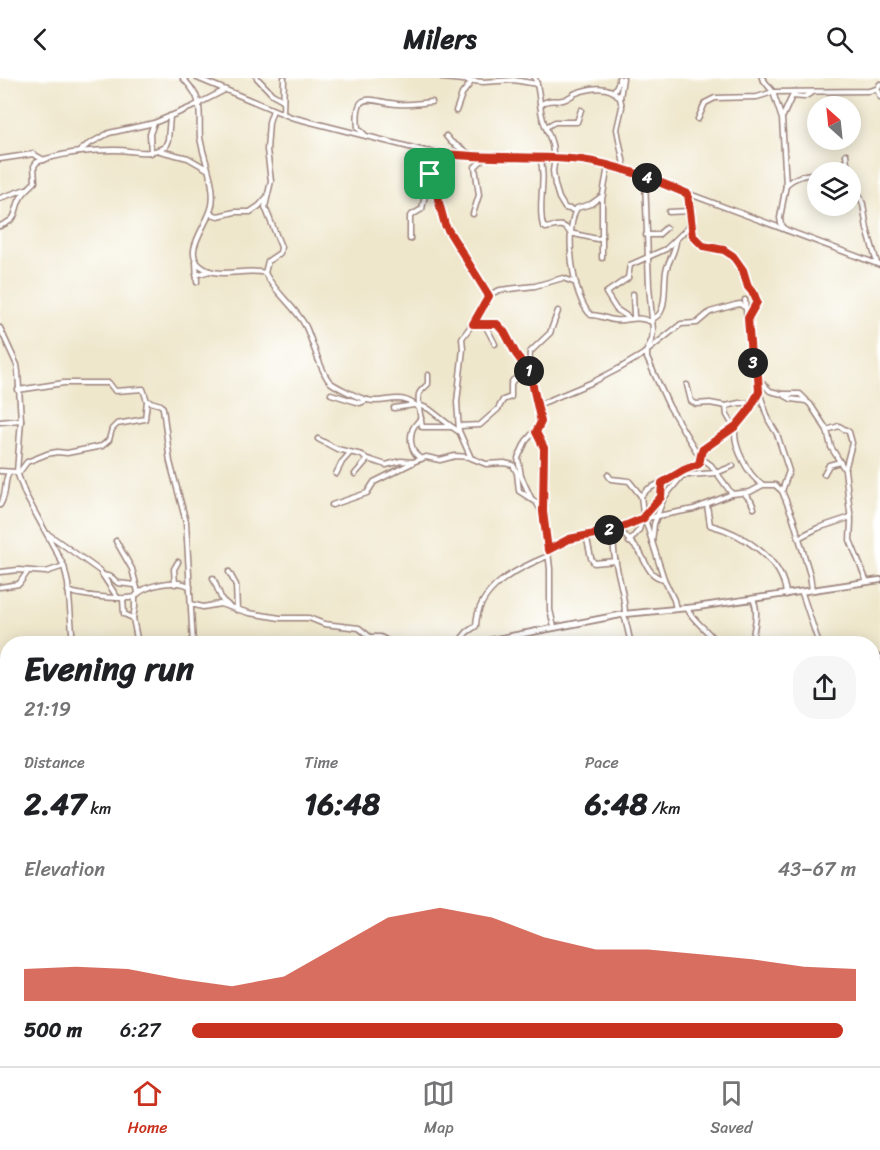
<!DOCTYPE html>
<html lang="en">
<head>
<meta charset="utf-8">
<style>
  body { margin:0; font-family:Sriracha,sans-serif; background:#f6f6f6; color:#202124; height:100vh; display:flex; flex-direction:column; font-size:22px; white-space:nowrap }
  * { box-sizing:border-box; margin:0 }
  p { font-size:20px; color:#757577 }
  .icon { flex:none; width:33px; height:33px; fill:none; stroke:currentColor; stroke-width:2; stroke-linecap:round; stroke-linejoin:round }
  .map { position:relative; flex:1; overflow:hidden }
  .panel { position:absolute; left:0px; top:558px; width:880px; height:430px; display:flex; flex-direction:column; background:#fff; border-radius:24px 24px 0 0; box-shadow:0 3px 15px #0003 }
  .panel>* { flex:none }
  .needle { width:39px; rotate:333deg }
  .controls { position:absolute; left:807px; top:18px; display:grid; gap:12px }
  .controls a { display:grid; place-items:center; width:54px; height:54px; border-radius:50%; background:#fff; box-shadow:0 3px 15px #0003; font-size:30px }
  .pin { position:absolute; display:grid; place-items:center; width:51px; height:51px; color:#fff; margin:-26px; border-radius:12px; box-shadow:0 3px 9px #0006 }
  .km { position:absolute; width:30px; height:30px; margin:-15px; border-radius:50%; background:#222; color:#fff; font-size:16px; line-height:30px; text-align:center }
  .round { display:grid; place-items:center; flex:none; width:63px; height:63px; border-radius:24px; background:#f6f6f6 }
  .head { display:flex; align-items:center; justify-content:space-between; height:102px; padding:0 24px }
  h1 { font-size:33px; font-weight:700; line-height:45px }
  .stats { display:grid; grid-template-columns:repeat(3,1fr); gap:9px; height:102px; padding:6px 24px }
  .stats div { display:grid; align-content:center }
  .stats b { font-size:30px; font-weight:700 }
  .stats small { font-size:16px; font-weight:400 }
  .stats p { font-size:16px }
  .chart { height:168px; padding:12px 24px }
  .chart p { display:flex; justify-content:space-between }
  .chart svg { width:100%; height:108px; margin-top:6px; fill:#c8321e; opacity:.7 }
  ul { padding:0 24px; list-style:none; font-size:20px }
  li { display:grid; grid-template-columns:96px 72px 1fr; align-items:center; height:45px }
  li i { height:15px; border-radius:8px; background:#c8321e }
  header { display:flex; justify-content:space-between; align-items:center; height:78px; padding:0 24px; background:#fff; font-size:27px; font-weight:700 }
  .dock { display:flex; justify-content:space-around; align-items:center; height:84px; border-top:2px solid #e0e0e0; background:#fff; font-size:16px; color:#757577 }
  .dock a { display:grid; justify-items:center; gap:3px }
  .dock .selected { color:#c8321e }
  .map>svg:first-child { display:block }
</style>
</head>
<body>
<header><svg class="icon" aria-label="back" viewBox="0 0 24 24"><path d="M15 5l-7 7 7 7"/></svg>Milers<svg class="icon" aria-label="search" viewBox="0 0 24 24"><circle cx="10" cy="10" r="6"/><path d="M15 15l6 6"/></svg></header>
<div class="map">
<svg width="880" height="988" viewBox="0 0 880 988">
  <rect width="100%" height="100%" fill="#fff"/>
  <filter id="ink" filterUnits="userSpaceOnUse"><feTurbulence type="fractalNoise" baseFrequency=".0167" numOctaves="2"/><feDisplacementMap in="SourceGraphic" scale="12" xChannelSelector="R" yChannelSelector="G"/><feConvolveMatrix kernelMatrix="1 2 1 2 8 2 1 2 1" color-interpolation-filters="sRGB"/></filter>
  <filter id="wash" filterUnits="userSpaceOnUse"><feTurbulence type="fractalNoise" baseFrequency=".008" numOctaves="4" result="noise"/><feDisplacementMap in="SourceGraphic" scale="24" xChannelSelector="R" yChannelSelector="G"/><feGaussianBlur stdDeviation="1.35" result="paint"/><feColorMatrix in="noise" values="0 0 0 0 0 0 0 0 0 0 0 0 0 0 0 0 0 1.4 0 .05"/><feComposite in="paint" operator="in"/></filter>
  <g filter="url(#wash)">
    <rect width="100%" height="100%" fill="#efe7cc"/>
  </g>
  <g filter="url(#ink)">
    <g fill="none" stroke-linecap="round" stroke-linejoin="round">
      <defs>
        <g id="minor">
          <path d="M183 0C189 7 196 14 198 23 201 34 199 48 200 59 203 81 216 105 212 127 209 146 180 175 202 189 220 202 245 189 265 195 275 215 296 229 306 249 312 262 321 295 330 304 336 309 359 320 367 322 387 327 398 312 419 330L422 349H452L458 353"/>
          <polyline points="197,0 291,39 425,73 450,76 570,81 608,88 668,108 880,187"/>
          <polyline points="257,0 272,16 283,22"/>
          <polyline points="443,0 483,4 514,2 537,6"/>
          <path d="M535 0C540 13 539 25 542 38 545 52 556 66 552 80"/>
          <polyline points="762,0 773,14 782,41 786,107 780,140 781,146 786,152"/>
          <polyline points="877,11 880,19"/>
          <polyline points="614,13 619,4 619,0"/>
          <polyline points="792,18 804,19 813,14"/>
          <path d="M541 27C548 20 554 24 563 22 568 21 572 17 576 15 590 10 610 6 620 20"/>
          <polyline points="456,33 462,16 472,3"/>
          <polyline points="283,36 284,0"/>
          <polyline points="783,38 794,14"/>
          <polyline points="698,41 705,25 715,20 757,19 773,14 869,13 877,11 880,6"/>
          <polyline points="546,49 555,44 577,44 581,32"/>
          <path d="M365 57 358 50C354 9 372 24 397 26 409 27 420 25 432 24"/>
          <polyline points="446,58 451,64 471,77"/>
          <polyline points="165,69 168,62 170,38"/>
          <polyline points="160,73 188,80 207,91"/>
          <polyline points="79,74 87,67 109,55 154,45 192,29 225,12"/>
          <polyline points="151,75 150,56 154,45"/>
          <polyline points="440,75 430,96 434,107 445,147 488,218 483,232 462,260 463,271 457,324 459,353 471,380 486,386 504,385 513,387 517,395 519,413 536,424 544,437 550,491 550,532 554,549"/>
          <polyline points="846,76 848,94"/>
          <path d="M540 80C547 102 537 126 543 148L546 150C556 148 564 144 570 155L597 161 602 160"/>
          <polyline points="555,80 553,93 555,107 559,120 565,130 574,132"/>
          <polyline points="0,81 33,76 44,82"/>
          <polyline points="623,93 624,87 617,51 622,29 620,20 623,0"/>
          <polyline points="645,100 649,208 653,252 652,261 647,272 647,280 669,328 688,360 700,379 711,387 732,416"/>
          <polyline points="850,103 853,109 857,111 863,126 867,151 877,185"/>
          <path d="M786 107C803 90 830 100 846 83"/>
          <path d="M688 116 694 160C703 170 712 169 724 172 738 176 744 193 747 206 750 214 756 216 756 226L748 239"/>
          <path d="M602 118 591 126 577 130C564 151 572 220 591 237 600 237 606 241 614 242 630 244 633 236 652 244"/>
          <polyline points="0,120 26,111"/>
          <polyline points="669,134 689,133"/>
          <polyline points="211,136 218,138 235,134 250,134 259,128 266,120"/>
          <polyline points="473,136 479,117 475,89 486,78"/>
          <path d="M0 148C18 140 13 139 19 123 22 115 29 110 35 104L34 88 37 84C61 75 89 72 115 72 136 72 144 79 165 69"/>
          <polyline points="646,157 658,157 666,150"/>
          <polyline points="410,161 410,138 422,131 429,98"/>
          <polyline points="602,180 602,122 608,88"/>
          <polyline points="196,183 197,204"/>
          <polyline points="265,195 268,183 280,175 281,169 265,129 271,103 267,72 269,44 273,32"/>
          <polyline points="196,197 210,193"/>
          <polyline points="633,216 634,239"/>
          <polyline points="488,217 500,212 535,208 563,200 576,205"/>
          <polyline points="745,222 751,278 761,304 770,313 782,316 791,321 806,323 810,326 827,352 831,369 845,392 851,443 850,462 867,504"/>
          <polyline points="628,239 616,231 606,215 628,200 630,187 666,171 691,147"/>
          <path d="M652 241C657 239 660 237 662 231 666 219 664 206 666 193 669 181 676 173 676 162"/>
          <polyline points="484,245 495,266"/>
          <polyline points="473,246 497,246 505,255 516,276 529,292 538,327 540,347 526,363 518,380 521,398 531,420"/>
          <polyline points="0,250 17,287 18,294 21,342 17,394 25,416 64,488 68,506 73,566"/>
          <polyline points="529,292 530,274 550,255 558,233"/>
          <polyline points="687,307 691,323 696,326 710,325 726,328 739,325 754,325"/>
          <polyline points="18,312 64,305 109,305 115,313 143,311 147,323 161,327 163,330 170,384 186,444 193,566"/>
          <polyline points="759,314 769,343 777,356 789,393 782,413"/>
          <polyline points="331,316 360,325 367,322"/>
          <polyline points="783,316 800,316 806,322"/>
          <polyline points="419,327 429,331 452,349"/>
          <polyline points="538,327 593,304 620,290 642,277 681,246 697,245 710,234 735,227 740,226 746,230"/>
          <path d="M419 328C418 313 418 316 428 306V297"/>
          <polyline points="726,328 727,337 734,349"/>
          <polyline points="394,330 414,327"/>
          <path d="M421 340C418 344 413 348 412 353 409 363 412 375 421 381"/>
          <polyline points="0,344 21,342"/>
          <polyline points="459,348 480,347 498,331 503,322 511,319 511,306 513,302 525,298 532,301"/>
          <path d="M736 348C731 365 748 398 762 406"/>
          <polyline points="827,352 839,348 849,354 852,365 846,388"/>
          <polyline points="536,354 544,370 543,432"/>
          <polyline points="318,361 337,371 362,377 366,381"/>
          <polyline points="0,393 17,394"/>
          <polyline points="18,396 27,384 47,376 57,374 67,375 102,368 109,362 112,351 117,346 145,341 147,323"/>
          <polyline points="336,396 342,384 350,375"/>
          <polyline points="355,396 368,381 386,387 401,383 413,384 426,379 440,382 455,378 470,379"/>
          <polyline points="824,396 829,387 840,384"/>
          <polyline points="608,397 611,401 629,403 641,418"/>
          <polyline points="675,398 716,395 733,388"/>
          <polyline points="744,415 751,423 754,430"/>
          <polyline points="663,421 681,399"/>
          <path d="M0 427C8 414 3 406 9 394"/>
          <polyline points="332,427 367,415 374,404 412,385"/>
          <path d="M707 427 710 447C741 455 784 481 786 517"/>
          <polyline points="644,438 659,423 662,405"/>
          <path d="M620 450C625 459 632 465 639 473 647 485 648 498 664 501L674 522 676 531"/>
          <path d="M615 452C609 480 625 508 625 536"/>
          <polyline points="48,456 100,493 117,519"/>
          <polyline points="586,457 591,480 594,485 616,483"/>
          <polyline points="798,460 818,450 851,439"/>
          <polyline points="116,463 132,491 138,514"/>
          <polyline points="629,464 639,452 642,442"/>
          <polyline points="652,464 654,446 663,422"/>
          <polyline points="548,471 552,468 578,459 615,452 642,441 694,431 732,416 750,414 763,407 775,407 782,413 793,440 810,497 812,512"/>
          <polyline points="0,494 18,492 46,494 64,488"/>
          <polyline points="229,494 236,507 237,532"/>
          <polyline points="103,497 111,499 118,505 135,507"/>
          <polyline points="213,500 222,522 228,527"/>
          <polyline points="664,501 643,435 641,418 648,411 699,386 702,372 742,342 759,314 758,300"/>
          <polyline points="175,506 174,491 178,484"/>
          <polyline points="0,509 19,506 28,493"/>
          <path d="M68 513C80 518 123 522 135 519 142 507 179 500 190 509"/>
          <polyline points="802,515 819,566"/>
          <polyline points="135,519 135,529 133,540 138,566"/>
          <polyline points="123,521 124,536 133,540"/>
          <polyline points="191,526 203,529 220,526 249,535 280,540 309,540 324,546 359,550 370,559 380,559 394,566"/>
          <path d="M687 530C694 545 709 552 717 566"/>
          <polyline points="622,536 625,540 631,566"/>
          <path d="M465 566 462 560 467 554 476 548C477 510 516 491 548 478"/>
          <path d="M752 566C753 550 760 536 753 521"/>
          <polyline points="873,580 880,579"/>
          <polyline points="873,672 880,669"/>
          <polyline points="873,725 880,720"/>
          <polyline points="873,840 876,842 880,849"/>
          <polyline points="0,853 5,857 8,865"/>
          <polyline points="873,888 880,885"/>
          <polyline points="62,981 66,988"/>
          <polyline points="460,981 463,988"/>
          <polyline points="598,981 598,988"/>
          <polyline points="644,981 645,988"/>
          <polyline points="825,981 831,988"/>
          <polyline points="383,988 384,981"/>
          <polyline points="422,988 432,981"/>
          <polyline points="505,988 505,981"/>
          <polyline points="795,988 796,988"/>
        </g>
        <g id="secondary">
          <polyline points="471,566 625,536 697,529 880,502"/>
          <polyline points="0,621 8,620"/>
        </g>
      </defs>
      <use href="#minor" stroke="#9c837c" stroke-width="7"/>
      <use href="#secondary" stroke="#9c837c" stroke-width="8"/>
      <use href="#minor" stroke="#fff" stroke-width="4"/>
      <use href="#secondary" stroke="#fff" stroke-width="4.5"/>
    </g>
  </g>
  <g fill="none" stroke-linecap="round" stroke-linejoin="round" filter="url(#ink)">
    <defs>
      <path id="route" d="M440 75C487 82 535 77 582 82 618 87 655 102 688 116L693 158 703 168 724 172 733 178 743 192 748 209 754 216 757 224 748 240 751 278 758 298 759 314 749 332 736 348 702 372 699 386 684 392 662 405 661 419 644 438V440L615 452 569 461 548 472 543 434 544 370 536 354 541 344 530 295 516 276 505 255 497 246H473L489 218 445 147 434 106 430 96Z"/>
    </defs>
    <use href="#route" stroke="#fff" stroke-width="12"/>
    <use href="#route" stroke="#c8321e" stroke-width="8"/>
  </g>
</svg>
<div class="controls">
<a><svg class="needle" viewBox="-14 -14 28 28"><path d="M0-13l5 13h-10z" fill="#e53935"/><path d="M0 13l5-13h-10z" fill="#757577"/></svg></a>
<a><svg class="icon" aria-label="layers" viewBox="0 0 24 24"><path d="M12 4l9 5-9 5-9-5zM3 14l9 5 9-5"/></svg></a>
</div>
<div class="pin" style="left:430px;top:96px;background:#1e9e55"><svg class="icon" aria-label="arrive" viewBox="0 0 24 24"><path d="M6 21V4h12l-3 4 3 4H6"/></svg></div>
<b class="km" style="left:529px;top:293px">1</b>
<b class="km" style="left:609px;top:452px">2</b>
<b class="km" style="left:753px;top:285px">3</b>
<b class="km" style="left:647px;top:100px">4</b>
<section class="panel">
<div class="head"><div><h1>Evening run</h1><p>21:19</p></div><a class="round"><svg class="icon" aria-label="share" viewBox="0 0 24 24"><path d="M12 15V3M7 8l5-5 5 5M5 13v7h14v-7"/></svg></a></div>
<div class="stats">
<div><p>Distance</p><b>2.47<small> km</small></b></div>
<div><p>Time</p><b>16:48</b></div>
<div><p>Pace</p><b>6:48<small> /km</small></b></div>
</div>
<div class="chart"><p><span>Elevation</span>43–67 m</p>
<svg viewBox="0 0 160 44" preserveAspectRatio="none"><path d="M0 44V31L10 30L20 31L30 35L40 38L50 34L60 22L70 10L80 6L90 10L100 18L110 23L120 23L130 25L140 27L150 30L160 31V44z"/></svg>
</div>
<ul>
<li><b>500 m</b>6:27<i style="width:98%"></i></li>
</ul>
</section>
</div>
<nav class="dock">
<a class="selected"><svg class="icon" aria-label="home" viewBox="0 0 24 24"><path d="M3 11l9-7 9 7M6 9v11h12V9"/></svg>Home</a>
<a><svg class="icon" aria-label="map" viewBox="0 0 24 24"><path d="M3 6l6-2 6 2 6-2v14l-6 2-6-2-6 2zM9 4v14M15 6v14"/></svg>Map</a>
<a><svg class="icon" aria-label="saved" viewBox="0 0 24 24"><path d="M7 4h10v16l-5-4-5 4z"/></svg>Saved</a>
</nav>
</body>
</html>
